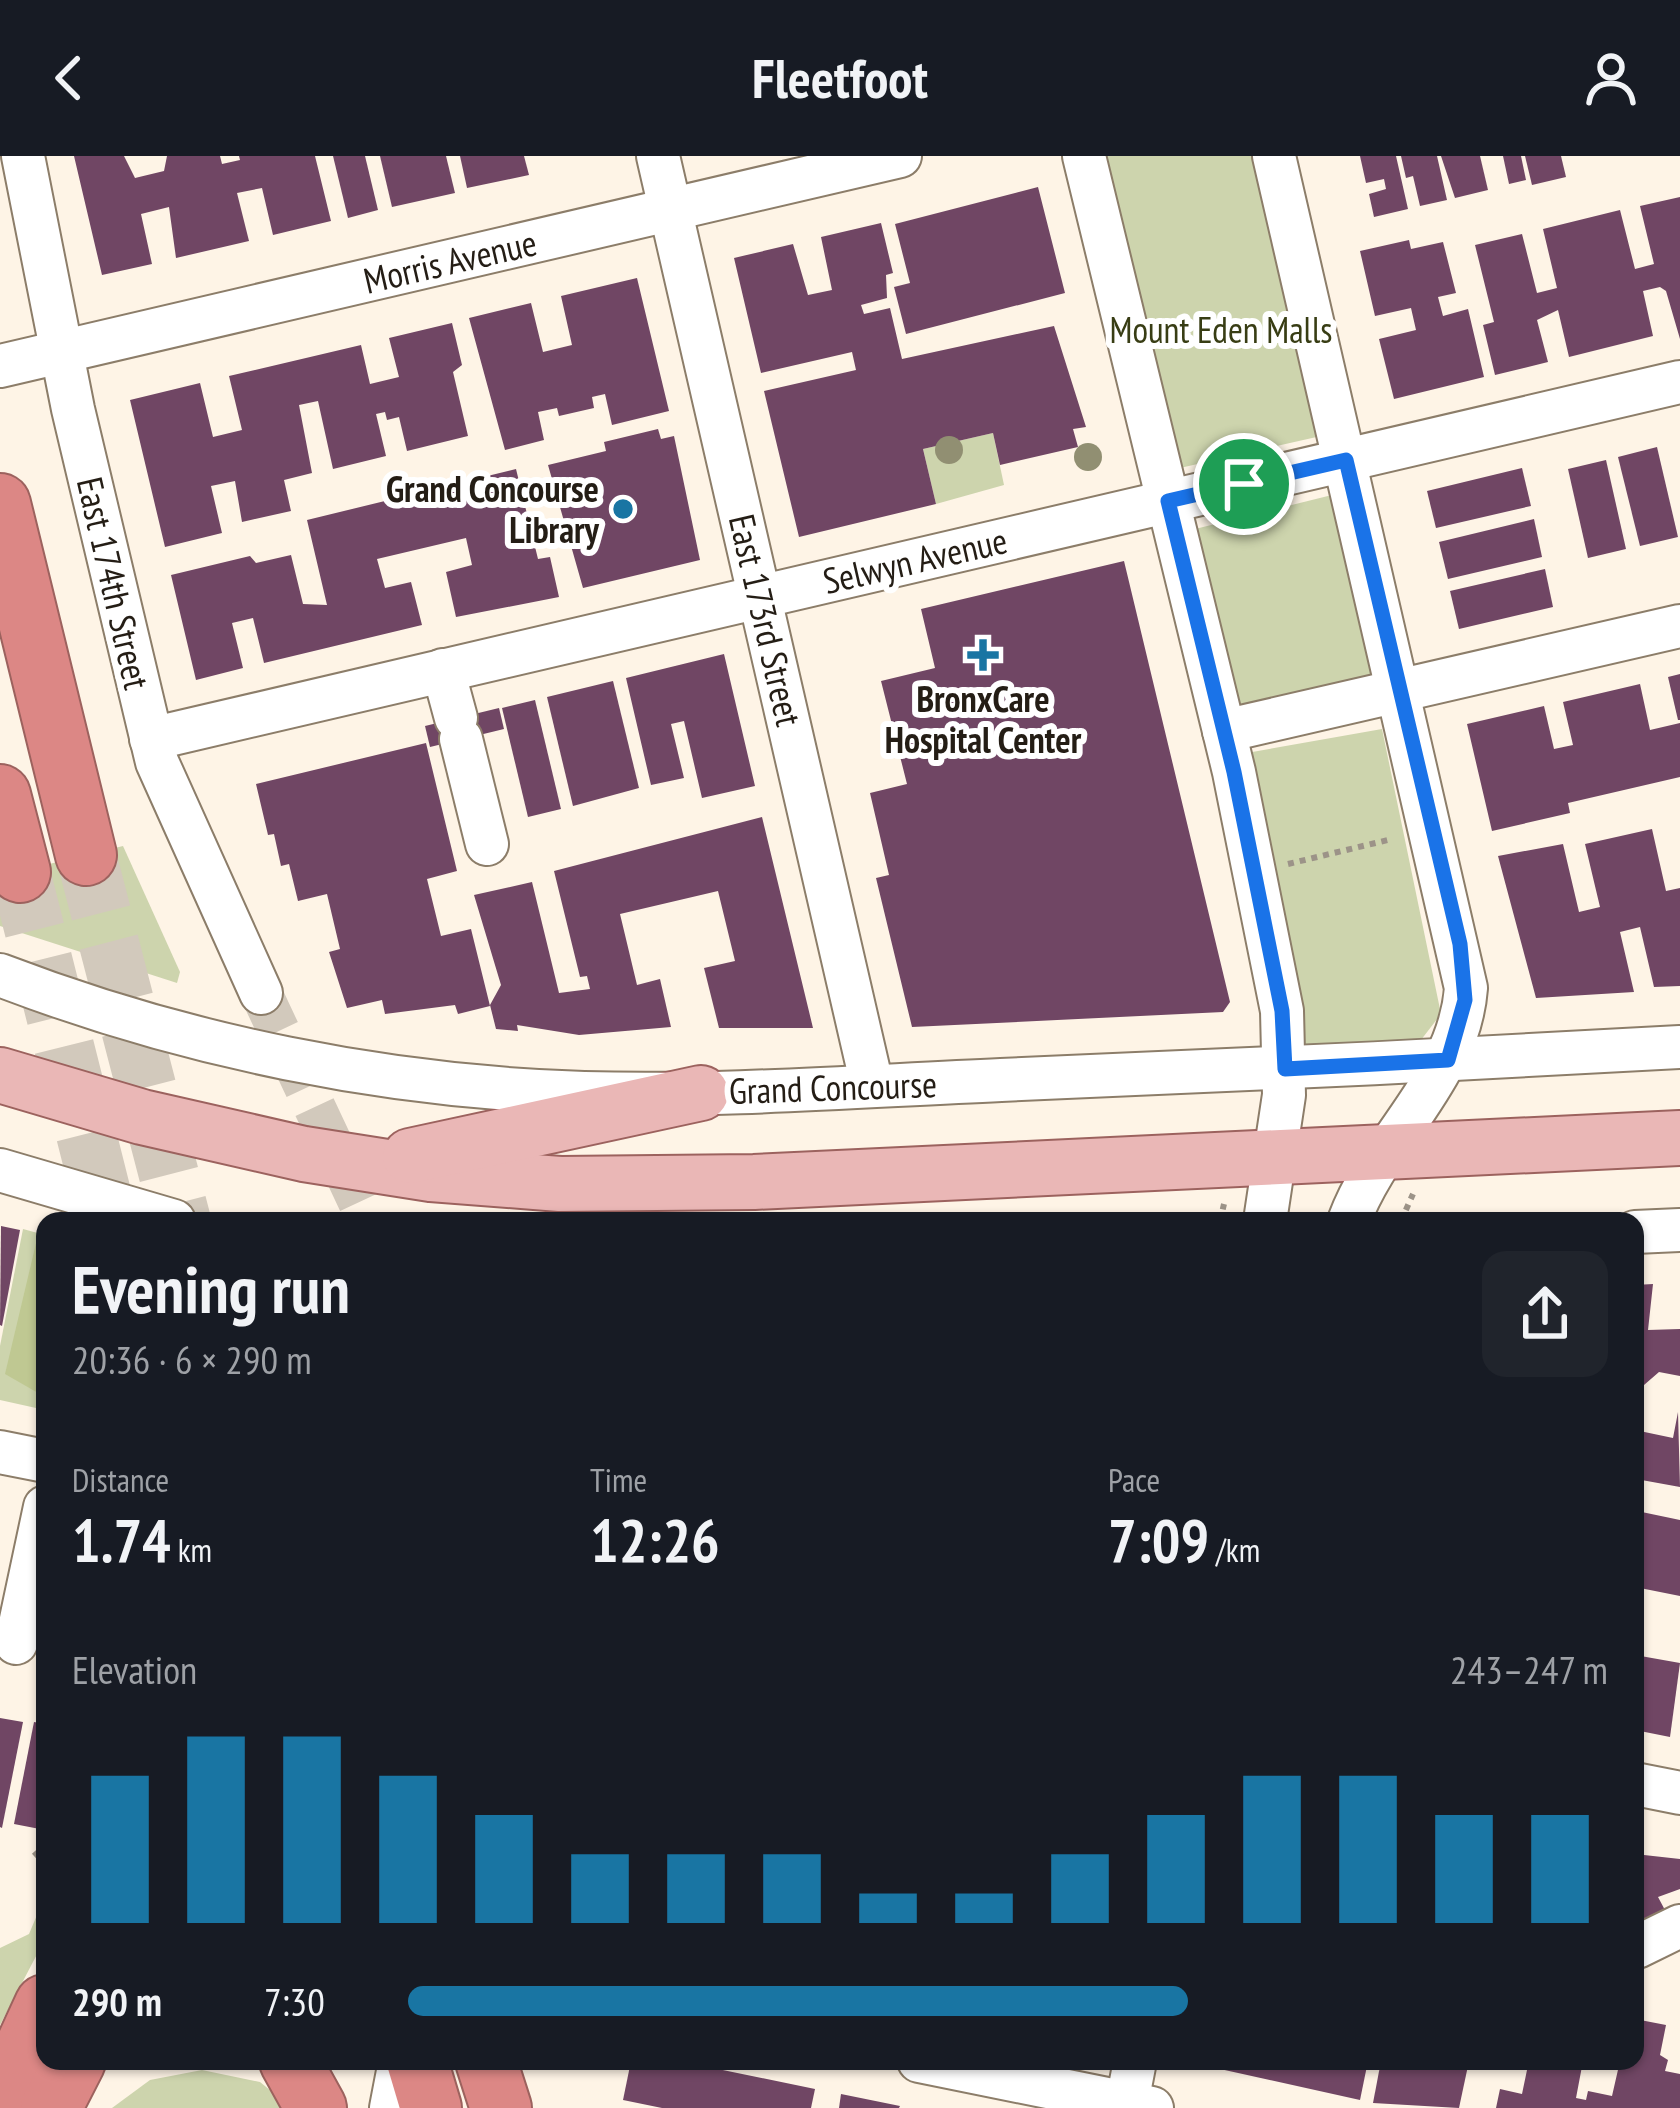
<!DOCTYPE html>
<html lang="en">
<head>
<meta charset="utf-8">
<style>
  body { margin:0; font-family:"PT Sans Narrow",sans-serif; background:#20242c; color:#f1f3f6; height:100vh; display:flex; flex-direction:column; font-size:45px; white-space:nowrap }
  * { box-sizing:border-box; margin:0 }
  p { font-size:39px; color:#9ea1a6 }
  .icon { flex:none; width:66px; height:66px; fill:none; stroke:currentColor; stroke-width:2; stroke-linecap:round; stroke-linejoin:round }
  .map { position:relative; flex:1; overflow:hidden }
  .details { position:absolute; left:36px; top:1056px; width:1608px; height:858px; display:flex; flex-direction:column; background:#171b24; border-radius:24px; box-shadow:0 3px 9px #0004 }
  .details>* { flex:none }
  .pin { position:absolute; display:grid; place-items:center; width:102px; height:102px; color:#fff; margin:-51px; border:6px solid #fff; border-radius:50%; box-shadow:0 3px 12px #0007 }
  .round { display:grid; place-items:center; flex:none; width:126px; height:126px; border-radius:24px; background:#20242c }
  .head { display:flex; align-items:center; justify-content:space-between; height:204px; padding:0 36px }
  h1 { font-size:66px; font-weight:700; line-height:90px }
  .metrics { display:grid; grid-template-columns:repeat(3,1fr); gap:18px; height:204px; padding:12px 36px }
  .metrics div { display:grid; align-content:center }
  .metrics b { font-size:60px; font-weight:700 }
  .metrics small { font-size:33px; font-weight:400 }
  .metrics p { font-size:33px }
  .chart { height:336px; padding:24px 36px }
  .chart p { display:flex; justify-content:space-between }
  .chart svg { width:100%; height:216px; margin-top:12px; stroke:#1975a3; stroke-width:6 }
  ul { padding:0 36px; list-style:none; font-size:39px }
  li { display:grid; grid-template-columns:192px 144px 1fr; align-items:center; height:90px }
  li i { height:30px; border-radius:15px; background:#1975a3 }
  header { display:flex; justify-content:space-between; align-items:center; height:156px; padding:0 36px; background:#171b24; font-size:54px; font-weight:700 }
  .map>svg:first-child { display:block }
</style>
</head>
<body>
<header><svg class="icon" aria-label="back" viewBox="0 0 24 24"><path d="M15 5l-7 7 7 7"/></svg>Fleetfoot<svg class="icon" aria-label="person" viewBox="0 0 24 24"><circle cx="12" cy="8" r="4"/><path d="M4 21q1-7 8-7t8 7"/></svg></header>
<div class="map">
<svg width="1680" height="1952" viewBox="0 0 1680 1952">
  <rect width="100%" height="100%" fill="#fef4e6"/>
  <g fill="#cdd4ad">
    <polygon points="1107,0 1254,0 1321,280 1180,312"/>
    <polygon points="993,277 1004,329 936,348 923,293"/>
    <polygon points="1336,338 1380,520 1239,553 1195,373"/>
    <polygon points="1382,573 1441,858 1414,893 1306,899 1294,814 1241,598"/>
    <polygon points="123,690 180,816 177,827 0,770 0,720"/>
    <polygon points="23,1073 45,1079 45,1254 0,1244 0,1190"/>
    <polygon points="45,1740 45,1783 0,1869 0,1792 29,1778"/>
    <polygon points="202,1914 260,1926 292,1952 112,1952 150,1924"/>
  </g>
  <polygon fill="#bfc892" points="37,1083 45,1084 45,1241 5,1218"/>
  <g fill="#704664">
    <polygon points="74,0 124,0 135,22 164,15 167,0 220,0 222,8 240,4 239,0 315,0 331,65 273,79 262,32 237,37 249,85 176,102 169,51 141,58 152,108 102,119"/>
    <polygon points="333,0 365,0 378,54 348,62"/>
    <polygon points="380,0 446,0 455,37 392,51"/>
    <polygon points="460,0 524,0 529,19 467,32"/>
    <polygon points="1360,0 1396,0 1408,53 1374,61 1369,38 1386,33 1384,23 1366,27"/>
    <polygon points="1401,0 1437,0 1447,44 1420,50 1413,20 1406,22"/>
    <polygon points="1441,0 1480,0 1488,34 1455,42"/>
    <polygon points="1503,0 1521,0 1526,24 1509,28"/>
    <polygon points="1525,0 1561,0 1566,21 1532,29"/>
    <polygon points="1038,31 1065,137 906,178 894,131 910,127 895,68"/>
    <polygon points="1680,41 1680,183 1666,135 1660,131 1643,135 1653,180 1569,201 1558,154 1537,164 1548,206 1495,219 1483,169 1494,166 1475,89 1522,78 1537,137 1557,132 1543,73 1620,54 1635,113 1654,108 1640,50"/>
    <polygon points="881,67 893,117 886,119 887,142 861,149 864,158 890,152 902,203 1054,170 1086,271 1073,273 1078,291 1000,309 993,277 923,293 936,348 799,381 764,235 856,214 852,196 761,217 734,102 793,88 808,139 832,134 821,81"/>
    <polygon points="1409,84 1411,93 1443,86 1456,137 1438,141 1443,160 1468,153 1484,221 1394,243 1379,183 1416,174 1411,152 1375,160 1360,95"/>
    <polygon points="637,122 669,255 612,269 605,238 592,241 594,252 559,260 557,252 538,256 544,284 505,294 469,162 531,147 543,196 572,189 561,140"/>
    <polygon points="452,167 462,209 453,216 468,280 407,295 399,261 387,264 385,256 376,258 386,300 333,313 318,245 299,249 312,317 284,324 291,355 242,366 235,325 211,330 222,377 165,391 130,244 200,227 213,281 242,274 229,220 361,189 370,228 399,221 389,182"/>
    <polygon points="658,273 661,283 674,280 700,404 583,432 548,309 606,295 604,286"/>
    <polygon points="1657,291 1678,381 1640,390 1618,301"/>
    <polygon points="1606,304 1626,393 1588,402 1568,313"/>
    <polygon points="1522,312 1531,350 1436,372 1427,335"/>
    <polygon points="516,313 538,403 550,401 559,441 456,461 446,416 472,409 466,382 377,403 385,432 411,426 422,469 264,507 253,462 232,467 243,512 196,524 171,419 250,400 256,407 291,399 303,448 327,449 307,364"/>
    <polygon points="1534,363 1542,401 1448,423 1439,386"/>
    <polygon points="1124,405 1230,846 1223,856 912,871 876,722 889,719 870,637 907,628 881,525 935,512 921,453"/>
    <polygon points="1545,413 1553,451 1459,473 1450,435"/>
    <polygon points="724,498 755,630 702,642 684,565 671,568 684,622 651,629 626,522"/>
    <polygon points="1680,518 1680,564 1678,564 1668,521"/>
    <polygon points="613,525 639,632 573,650 547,541"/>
    <polygon points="1640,528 1650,574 1680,567 1680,621 1568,647 1570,657 1492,675 1467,568 1544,550 1554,593 1573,589 1563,546"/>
    <polygon points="535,544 561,653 528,661 502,552"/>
    <polygon points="499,552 504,573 430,591 425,570"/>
    <polygon points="426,587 457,715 427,723 441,780 471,773 490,850 458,858 455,849 385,858 382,844 347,852 329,796 340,793 327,738 298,745 289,708 281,710 274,678 268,679 256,628"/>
    <polygon points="762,661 813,872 719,872 704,812 735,805 718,735 620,758 637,829 660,823 671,871 579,879 517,869 518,875 496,873 490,849 501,829 474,739 532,726 559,837 590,833 587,820 580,821 554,715"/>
    <polygon points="1652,673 1666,735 1680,732 1680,830 1654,831 1640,771 1620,776 1634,836 1536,842 1498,700 1563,688 1579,756 1600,751 1585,688"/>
    <polygon points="1,1070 20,1074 2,1170 0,1169"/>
    <polygon points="1653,1128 1648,1174 1680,1173 1680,1220 1659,1216 1644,1229 1635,1264 1635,1129"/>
    <polygon points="1678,1256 1680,1331 1636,1323 1635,1274 1673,1282"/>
    <polygon points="1637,1355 1680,1364 1680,1440 1635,1431"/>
    <polygon points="1635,1499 1680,1507 1670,1581 1635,1574"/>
    <polygon points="0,1562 23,1566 2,1672 0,1671"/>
    <polygon points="34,1566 45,1568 45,1674 14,1668"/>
    <polygon points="1635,1698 1680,1703 1680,1733 1658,1741 1666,1756 1635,1770"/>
    <polygon points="1635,1863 1666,1869 1660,1899 1668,1904 1665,1915 1680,1918 1680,1952 1496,1952 1500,1933 1522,1938 1527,1914 1492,1905 1583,1905 1576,1942 1586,1944 1588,1935 1612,1940 1620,1905 1635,1905"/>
    <polygon points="631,1905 679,1905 815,1933 811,1952 662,1952 623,1944"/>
    <polygon points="1184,1905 1368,1905 1360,1944"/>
    <polygon points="1381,1905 1469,1905 1459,1952 1373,1947"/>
    <polygon points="841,1938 900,1950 899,1952 839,1952"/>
  </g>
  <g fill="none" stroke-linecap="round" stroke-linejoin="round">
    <polyline stroke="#d2c9bc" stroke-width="42" stroke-dasharray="42 21" stroke-linecap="butt" points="261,837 368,1065"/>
    <g stroke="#d2c9bc" stroke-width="60" stroke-dasharray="60 30" stroke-linecap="butt">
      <polyline points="86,699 181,1065"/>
      <polyline points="20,716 108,1065"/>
    </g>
    <defs>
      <g id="minor">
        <polyline points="23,0 73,253 157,606 261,837"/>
        <polyline points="658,0 872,929"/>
        <polyline points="1084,0 1234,616 1282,855 1284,939 1265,1065"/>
        <path d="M1274 0 1466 832C1459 924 1380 981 1349 1065"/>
        <polyline points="0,210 900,0"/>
        <polyline points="443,514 456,562"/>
        <polyline points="1224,575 1680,470"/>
        <polyline points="151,583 1680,226"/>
        <polyline points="461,583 487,688"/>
        <path d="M0 819C185 890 386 931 584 937 723 941 862 930 1001 924 1227 915 1454 904 1680 891"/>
        <polyline points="0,1014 174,1065"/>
        <polyline points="1635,1076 1680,1074"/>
        <polyline points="0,1296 45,1305"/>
        <polyline points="16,1487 45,1351"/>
        <polyline points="1635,1628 1680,1637"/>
        <polyline points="1637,1791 1680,1770"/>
        <polyline points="919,1905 1152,1952"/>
        <polyline points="391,1952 400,1905"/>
        <polyline points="1126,1952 1135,1905"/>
      </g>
      <g id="major">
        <polyline points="0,919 142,961 304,998 431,1018 560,1028 754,1026 1680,982"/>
        <polyline points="410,1000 701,937"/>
      </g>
      <g id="highway">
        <polyline points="0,348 86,699"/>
        <polyline points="0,639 20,716"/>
        <polyline points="290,1905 316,1952"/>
        <polyline points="417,1905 431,1952"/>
        <polyline points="486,1905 501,1952"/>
        <polyline points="0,1947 45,1849"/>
        <polyline points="51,1952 75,1905"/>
      </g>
    </defs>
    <use href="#minor" stroke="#8c7d69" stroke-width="46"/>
    <use href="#major" stroke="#9c625e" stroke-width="58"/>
    <use href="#highway" stroke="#9c625e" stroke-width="64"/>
    <g stroke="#9c9388" stroke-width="6" stroke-dasharray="6 6" stroke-linecap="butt">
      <polyline points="1288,708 1392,683"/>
      <polyline points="1220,1065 1224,1048"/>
      <polyline points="1401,1065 1413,1038"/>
      <polyline points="34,1700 45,1690"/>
    </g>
    <use href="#minor" stroke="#fff" stroke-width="42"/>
    <use href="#major" stroke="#eab7b6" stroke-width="54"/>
    <use href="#highway" stroke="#dc8785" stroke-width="60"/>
  </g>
  <g fill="#918f72">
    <circle cx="949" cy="294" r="14"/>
    <circle cx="1088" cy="301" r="14"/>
  </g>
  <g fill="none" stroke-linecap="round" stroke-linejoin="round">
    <defs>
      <polygon id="route" points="1346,304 1460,788 1465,844 1448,904 1285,913 1282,855 1234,616 1168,345"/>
    </defs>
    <use href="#route" stroke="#fff" stroke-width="24"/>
    <use href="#route" stroke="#1a73e8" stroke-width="15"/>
  </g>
  <g fill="#1975a3" stroke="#fff" stroke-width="4.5">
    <circle cx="623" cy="353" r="12"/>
    <path d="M977 481h12v12h12v12h-12v12h-12v-12h-12v-12h12z"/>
  </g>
  <g text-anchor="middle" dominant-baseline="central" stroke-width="12" stroke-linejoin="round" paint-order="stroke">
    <g font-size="36" fill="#241d15" stroke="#fff">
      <text transform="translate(450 105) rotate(-13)">Morris Avenue</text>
      <text transform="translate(915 404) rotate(-13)">Selwyn Avenue</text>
      <text transform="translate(114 427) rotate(77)">East 174th Street</text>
      <text transform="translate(766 464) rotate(77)">East 173rd Street</text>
      <text transform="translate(833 931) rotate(-2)">Grand Concourse</text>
    </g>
    <g font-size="36" fill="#383d14" stroke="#fff">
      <text x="1221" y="173">Mount Eden Malls</text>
    </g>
    <g font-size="36" font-weight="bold" fill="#241d15" stroke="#fff" text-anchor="end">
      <text x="599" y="332">Grand Concourse<tspan x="599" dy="41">Library</tspan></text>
      <text x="983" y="542" text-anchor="middle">BronxCare<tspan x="983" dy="41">Hospital Center</tspan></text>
    </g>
  </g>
</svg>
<div class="pin" style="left:1244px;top:328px;background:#1e9e55"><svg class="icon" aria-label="arrive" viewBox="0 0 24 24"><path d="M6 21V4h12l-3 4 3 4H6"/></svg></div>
<section class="details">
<div class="head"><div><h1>Evening run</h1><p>20:36 · 6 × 290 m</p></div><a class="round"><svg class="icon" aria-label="share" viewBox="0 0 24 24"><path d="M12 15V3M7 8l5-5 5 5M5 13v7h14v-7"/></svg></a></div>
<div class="metrics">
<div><p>Distance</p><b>1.74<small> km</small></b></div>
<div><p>Time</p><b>12:26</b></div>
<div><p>Pace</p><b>7:09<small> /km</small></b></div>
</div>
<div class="chart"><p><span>Elevation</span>243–247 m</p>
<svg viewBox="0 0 160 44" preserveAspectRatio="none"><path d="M5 44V14M15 44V6M25 44V6M35 44V14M45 44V22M55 44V30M65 44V30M75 44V30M85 44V38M95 44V38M105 44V30M115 44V22M125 44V14M135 44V14M145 44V22M155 44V22"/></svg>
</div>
<ul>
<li><b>290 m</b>7:30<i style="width:65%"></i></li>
</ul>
</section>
</div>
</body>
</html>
